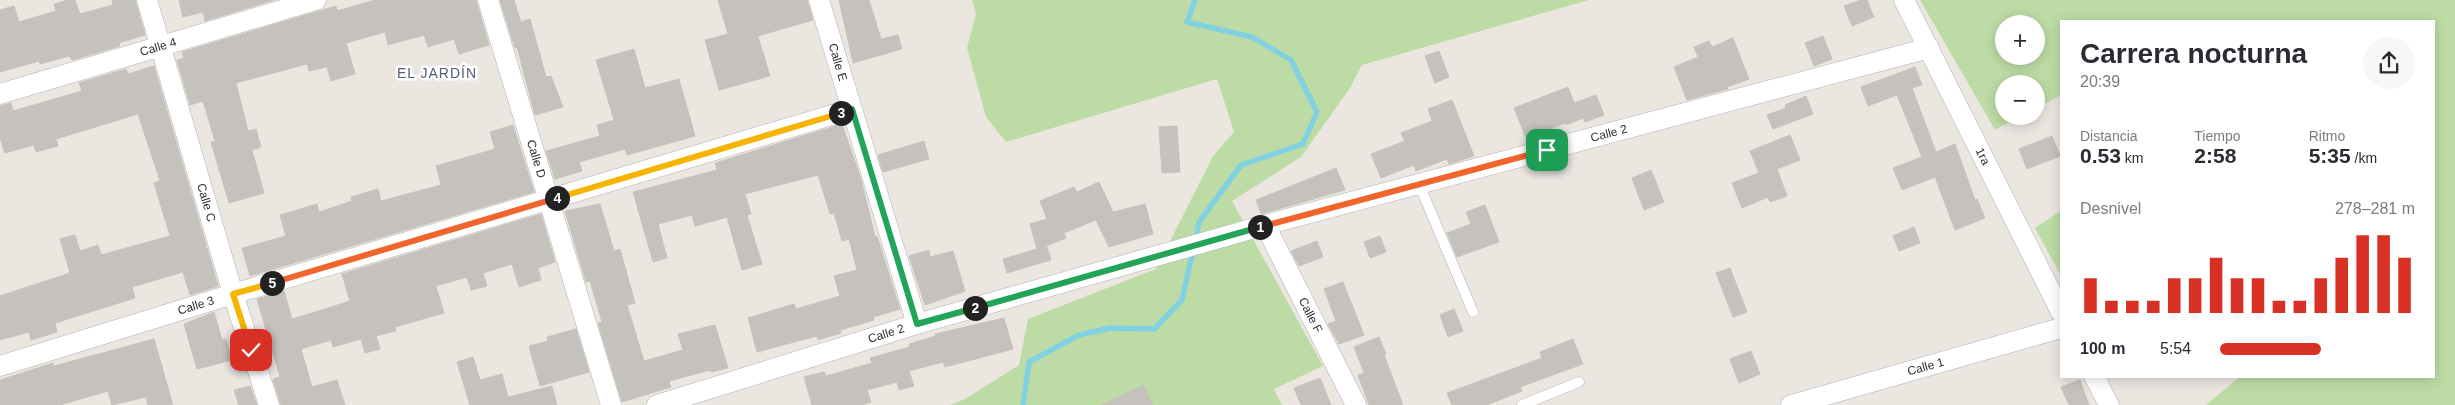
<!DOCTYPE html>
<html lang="es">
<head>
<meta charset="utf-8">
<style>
  body { margin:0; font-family:Arial,sans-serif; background:#f7f7f7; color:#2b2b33; height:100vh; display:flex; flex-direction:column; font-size:19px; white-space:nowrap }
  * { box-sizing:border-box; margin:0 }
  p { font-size:16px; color:#7c7c81 }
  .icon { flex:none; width:28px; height:28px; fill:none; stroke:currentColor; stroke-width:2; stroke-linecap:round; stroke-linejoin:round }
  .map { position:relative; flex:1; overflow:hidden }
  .drawer { position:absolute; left:2060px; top:20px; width:375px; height:358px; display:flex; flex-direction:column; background:#fff; border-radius:0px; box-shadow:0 2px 12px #0003 }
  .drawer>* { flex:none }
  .controls { position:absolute; left:1995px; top:15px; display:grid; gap:10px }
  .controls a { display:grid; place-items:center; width:50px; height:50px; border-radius:50%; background:#fff; box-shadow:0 2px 12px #0003; font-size:25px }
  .pin { position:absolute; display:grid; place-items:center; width:42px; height:42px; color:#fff; margin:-21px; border-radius:10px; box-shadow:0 2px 8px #0006 }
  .km { position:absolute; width:25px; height:25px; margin:-12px; border-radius:50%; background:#222; color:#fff; font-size:14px; line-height:25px; text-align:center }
  .round { display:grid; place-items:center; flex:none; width:52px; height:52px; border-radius:26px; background:#f7f7f7 }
  .headline { display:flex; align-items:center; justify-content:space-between; height:85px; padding:0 20px }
  h1 { font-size:28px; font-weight:700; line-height:38px }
  .stats { display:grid; grid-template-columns:repeat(3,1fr); gap:8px; height:85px; padding:5px 20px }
  .stats div { display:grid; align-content:center }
  .stats b { font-size:21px; font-weight:700 }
  .stats small { font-size:14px; font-weight:400 }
  .stats p { font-size:14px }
  .chart { height:140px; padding:10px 20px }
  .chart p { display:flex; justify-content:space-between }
  .chart svg { width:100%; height:90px; margin-top:5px; stroke:#d93025; stroke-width:6 }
  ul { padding:0 20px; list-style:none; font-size:16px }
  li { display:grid; grid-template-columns:80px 60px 1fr; align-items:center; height:38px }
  li i { height:12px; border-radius:6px; background:#d93025 }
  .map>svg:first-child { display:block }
</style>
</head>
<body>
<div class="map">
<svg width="2455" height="405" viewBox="0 0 2455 405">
  <rect width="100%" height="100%" fill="#ece6e1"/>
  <g fill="#bddca5" fill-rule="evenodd">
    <polygon points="972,0 1589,0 1362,65 1350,88 1301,157 1232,201 1323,366 1274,389 1282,405 950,405 965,399 1019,365 1028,319 1156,269 1213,156 1234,132 1217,79 1006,142 986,117 967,48 976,14"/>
    <path d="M1920 0H2455V405H2206L2241 376H2434V21H2061V95L2036 108V84H2004V116H2021L1995 130ZM2004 24H2036V56H2004Z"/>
    <polygon points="2061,211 2061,276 2035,228"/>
  </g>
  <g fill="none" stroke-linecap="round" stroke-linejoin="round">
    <g stroke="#82d1e1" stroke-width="5.5">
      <polyline points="1195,0 1187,22 1252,37 1291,60 1317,112 1303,144 1241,165 1199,222 1196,239"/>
      <polyline points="1023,405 1029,362 1079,335 1111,328 1154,329 1182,300 1193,251"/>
    </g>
  </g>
  <g fill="#c5c1bc" stroke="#c8c2bb">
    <polygon points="68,0 75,0 80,14 113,5 112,0 135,0 145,35 119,43 120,46 72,60 69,56 40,64 39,61 0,72 0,10 14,6 19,22 56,11 54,4"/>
    <polygon points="179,0 274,0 205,21 203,12 183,17"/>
    <polygon points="375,0 476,0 489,45 459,54 454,39 428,47 424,35 388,45 385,32 346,43 355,74 331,81 327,67 309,71 307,64 236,83 248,131 256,129 261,147 252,150 264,193 229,203 211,142 215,141 203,101 190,105 177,60 184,58 182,52 336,6 337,11"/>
    <polygon points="500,0 514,0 521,22 530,19 546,77 551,76 563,107 535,115 517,47 515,48"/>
    <polygon points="718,0 807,0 813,20 758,36 770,76 719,90 705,40 728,34"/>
    <polygon points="839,0 869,0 881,39 898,35 902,49 853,63"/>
    <polygon points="1861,0 1867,0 1874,17 1852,26 1844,6"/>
    <polygon points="1823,36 1832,59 1814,66 1805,43"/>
    <polygon points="1733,38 1749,79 1727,87 1728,89 1687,100 1674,67 1698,57 1694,47 1709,41 1712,47"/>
    <polygon points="634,49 645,88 679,79 695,136 627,155 625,149 579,162 582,171 555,179 546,151 600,136 597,125 614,120 596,60"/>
    <polygon points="1439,51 1449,77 1435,83 1425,56"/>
    <polygon points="154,66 218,286 190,295 183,272 132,287 135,298 55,323 57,332 31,340 29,332 0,340 0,296 70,273 60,239 75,235 80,251 98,245 101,255 170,236 154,183 160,181 138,114 56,139 58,146 36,152 34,145 5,153 0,138 0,106 11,103 13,111 82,91 79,83 126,69 128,74"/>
    <polygon points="1915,67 1922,85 1912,88 1936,152 1955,144 1975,200 1977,199 1985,218 1955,230 1935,177 1902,190 1893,168 1922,157 1897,95 1868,106 1861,87"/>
    <polygon points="1568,87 1574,103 1596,95 1604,115 1585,122 1583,118 1566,125 1565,123 1526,138 1514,108"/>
    <polygon points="1806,96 1813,114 1773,129 1767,115 1786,108 1785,105"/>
    <polygon points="1452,100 1474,156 1449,164 1447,159 1416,171 1414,165 1381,178 1371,154 1405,141 1401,133 1432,121 1428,109"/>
    <polygon points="842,124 861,179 875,237 877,236 900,309 873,317 874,320 840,330 841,333 818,340 817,336 757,352 748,318 794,304 796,309 840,296 834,276 857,270 849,239 842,241 834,213 830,214 818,175 745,194 751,214 747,215 762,264 742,270 727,217 695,226 692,215 658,224 667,258 653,262 633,192 717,170 715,163"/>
    <polygon points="513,125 534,192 250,276 242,248 286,236 280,215 317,204 319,212 352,201 351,197 378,189 381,201 441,185 436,166 495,149 490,132"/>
    <polygon points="1177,126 1180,172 1162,173 1159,127"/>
    <polygon points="1790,135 1800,160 1777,169 1787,196 1770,202 1768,197 1742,208 1732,183 1759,173 1750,151"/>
    <polygon points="2052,136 2060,156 2027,169 2019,149"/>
    <polygon points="924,141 929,159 883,172 878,155"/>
    <polygon points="1336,168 1345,190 1261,214 1256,200"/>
    <polygon points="1651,170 1664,202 1644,210 1632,178"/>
    <polygon points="1099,182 1113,212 1145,204 1153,234 1109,247 1096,220 1064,233 1066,238 1039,249 1047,247 1051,260 1007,273 1003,259 1037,249 1030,224 1047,219 1040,201 1074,187 1077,192"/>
    <polygon points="600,204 614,251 620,249 635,303 627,305 644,361 683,350 678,334 715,325 728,368 711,372 710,370 669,381 671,387 622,402 598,323 602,322 590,281 586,282 565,211"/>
    <polygon points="1485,205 1499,242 1457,257 1447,233 1471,224 1466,212"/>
    <polygon points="541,214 555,262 538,268 541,280 519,287 512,264 483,273 487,286 471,290 467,277 436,286 444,313 395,327 396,331 376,336 380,349 365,353 361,339 333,347 331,340 301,349 312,387 337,380 345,405 281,405 273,379 280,377 257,299 284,291 292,319 322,310 350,301 342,274"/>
    <polygon points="1914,227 1920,243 1899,251 1893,236"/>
    <polygon points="1380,236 1386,252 1370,258 1364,242"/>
    <polygon points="1317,241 1323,257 1299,266 1291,251"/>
    <polygon points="929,250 930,257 953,251 965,291 925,305 909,256"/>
    <polygon points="1730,268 1747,312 1733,317 1716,273"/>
    <polygon points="1343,282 1364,335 1339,344 1328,324 1336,321 1324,289"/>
    <polygon points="1454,309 1463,331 1448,337 1440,315"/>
    <polygon points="214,312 222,340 226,339 232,360 197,369 184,324"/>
    <polygon points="1004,318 1013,349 945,367 943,362 909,371 914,386 899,390 897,382 867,390 871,402 862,405 812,405 804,377 824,372 826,376 872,363 870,358 910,347 909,344 936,336 935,334"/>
    <polygon points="576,329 589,372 540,386 529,346 548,341 547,337"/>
    <polygon points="1379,337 1386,354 1384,355 1403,405 1369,405 1358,375 1364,373 1354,347"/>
    <polygon points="154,339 173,405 148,405 146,397 112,405 108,391 60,405 0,405 0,380 53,363 54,366"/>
    <polygon points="1573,339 1583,364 1520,387 1522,391 1487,405 1452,405 1447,393 1542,358 1540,352"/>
    <polygon points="1751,351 1760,374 1739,383 1730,359"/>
    <polygon points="473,357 480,380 502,374 508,397 552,386 557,405 470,405 457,362"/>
    <polygon points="1320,378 1331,405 1301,405 1294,388"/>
    <polygon points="2080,380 2089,405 2069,405 2061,387"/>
    <polygon points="1143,385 1153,405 1101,405"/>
    <polygon points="250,386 257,405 239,405 234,390"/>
  </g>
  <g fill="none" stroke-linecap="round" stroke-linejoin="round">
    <defs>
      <g id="service">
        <polyline points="1419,184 1473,312"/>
        <polyline points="1522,405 1579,382"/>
      </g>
      <g id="minor">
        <path id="s1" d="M147 0 233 294 269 405"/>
        <path id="s2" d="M488 0 611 405"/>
        <path id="s3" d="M819 0 917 324"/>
        <path id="s4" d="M1904 0 2061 312"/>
        <path id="s5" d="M0 94 316 0"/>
        <path id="s6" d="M1265 225 1356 405"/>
        <path id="s7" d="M0 366 233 294 852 109"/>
        <polyline points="2094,376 2109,405"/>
        <path id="s8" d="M657 405 917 324 1265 225 1929 48"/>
        <path id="s9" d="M1791 405 2061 328"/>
      </g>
    </defs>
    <use href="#service" stroke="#adb0b7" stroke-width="11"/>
    <use href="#minor" stroke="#adb0b7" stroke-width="21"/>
    <use href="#service" stroke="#fff" stroke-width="10"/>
    <use href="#minor" stroke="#fff" stroke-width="20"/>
  </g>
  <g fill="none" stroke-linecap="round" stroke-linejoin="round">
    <defs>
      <polyline id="split-1" points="1260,227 1547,150"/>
      <polyline id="split-2" points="975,308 1260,227"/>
      <polyline id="split-3" points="841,113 852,109 917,324 975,308"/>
      <polyline id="split-4" points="557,198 841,113"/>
      <polyline id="split-5" points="272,283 557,198"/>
      <polyline id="split-6" points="251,350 233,294 272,283"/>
    </defs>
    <use href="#split-1" stroke="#fff" stroke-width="10"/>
    <use href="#split-2" stroke="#fff" stroke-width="10"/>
    <use href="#split-3" stroke="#fff" stroke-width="10"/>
    <use href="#split-4" stroke="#fff" stroke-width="10"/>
    <use href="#split-5" stroke="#fff" stroke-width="10"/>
    <use href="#split-6" stroke="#fff" stroke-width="10"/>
    <use href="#split-1" stroke="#f0652b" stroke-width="6"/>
    <use href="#split-2" stroke="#22a559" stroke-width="6"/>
    <use href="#split-3" stroke="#22a559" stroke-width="6"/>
    <use href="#split-4" stroke="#f5b400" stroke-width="6"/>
    <use href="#split-5" stroke="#f0652b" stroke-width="6"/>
    <use href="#split-6" stroke="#f5b400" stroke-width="6"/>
  </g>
  <g text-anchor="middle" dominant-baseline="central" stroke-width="5" stroke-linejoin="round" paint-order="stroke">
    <g font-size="12" fill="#2d2d2d" stroke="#fff">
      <text stroke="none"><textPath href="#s5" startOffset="165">Calle 4</textPath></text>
      <text stroke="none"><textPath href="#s3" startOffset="65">Calle E</textPath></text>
      <text stroke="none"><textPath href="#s8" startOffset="990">Calle 2</textPath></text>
      <text stroke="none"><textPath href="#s4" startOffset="175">1ra</textPath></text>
      <text stroke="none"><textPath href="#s2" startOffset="166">Calle D</textPath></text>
      <text stroke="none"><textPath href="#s1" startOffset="211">Calle C</textPath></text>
      <text stroke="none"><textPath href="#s7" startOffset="205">Calle 3</textPath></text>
      <text stroke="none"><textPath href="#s6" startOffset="101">Calle F</textPath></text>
      <text stroke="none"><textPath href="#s8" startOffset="240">Calle 2</textPath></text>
      <text stroke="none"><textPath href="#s9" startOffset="140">Calle 1</textPath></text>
    </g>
    <g font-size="14" letter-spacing="1" fill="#525d78" stroke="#fff">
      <text x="437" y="73">EL JARDÍN</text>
    </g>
  </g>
</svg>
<div class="controls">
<a>+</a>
<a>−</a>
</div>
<div class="pin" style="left:1547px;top:150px;background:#1e9e55"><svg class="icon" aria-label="arrive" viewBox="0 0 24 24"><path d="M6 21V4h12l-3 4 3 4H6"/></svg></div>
<div class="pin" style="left:251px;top:350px;background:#d93025"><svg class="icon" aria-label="check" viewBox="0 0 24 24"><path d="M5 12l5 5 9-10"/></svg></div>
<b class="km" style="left:1260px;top:227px">1</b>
<b class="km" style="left:975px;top:308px">2</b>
<b class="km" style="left:841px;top:113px">3</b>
<b class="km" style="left:557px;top:198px">4</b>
<b class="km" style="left:272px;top:283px">5</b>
<section class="drawer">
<div class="headline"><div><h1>Carrera nocturna</h1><p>20:39</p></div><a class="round"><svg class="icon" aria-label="share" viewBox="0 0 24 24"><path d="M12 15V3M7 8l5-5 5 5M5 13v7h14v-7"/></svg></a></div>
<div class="stats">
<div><p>Distancia</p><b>0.53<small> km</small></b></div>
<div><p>Tiempo</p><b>2:58</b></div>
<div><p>Ritmo</p><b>5:35<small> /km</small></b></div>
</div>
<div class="chart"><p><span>Desnivel</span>278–281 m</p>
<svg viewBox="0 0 160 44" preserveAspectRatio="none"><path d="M5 44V27M15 44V38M25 44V38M35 44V38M45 44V27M55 44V27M65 44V17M75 44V27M85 44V27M95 44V38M105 44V38M115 44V27M125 44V17M135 44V6M145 44V6M155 44V17"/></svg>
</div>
<ul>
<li><b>100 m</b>5:54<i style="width:52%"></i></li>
</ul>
</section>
</div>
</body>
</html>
